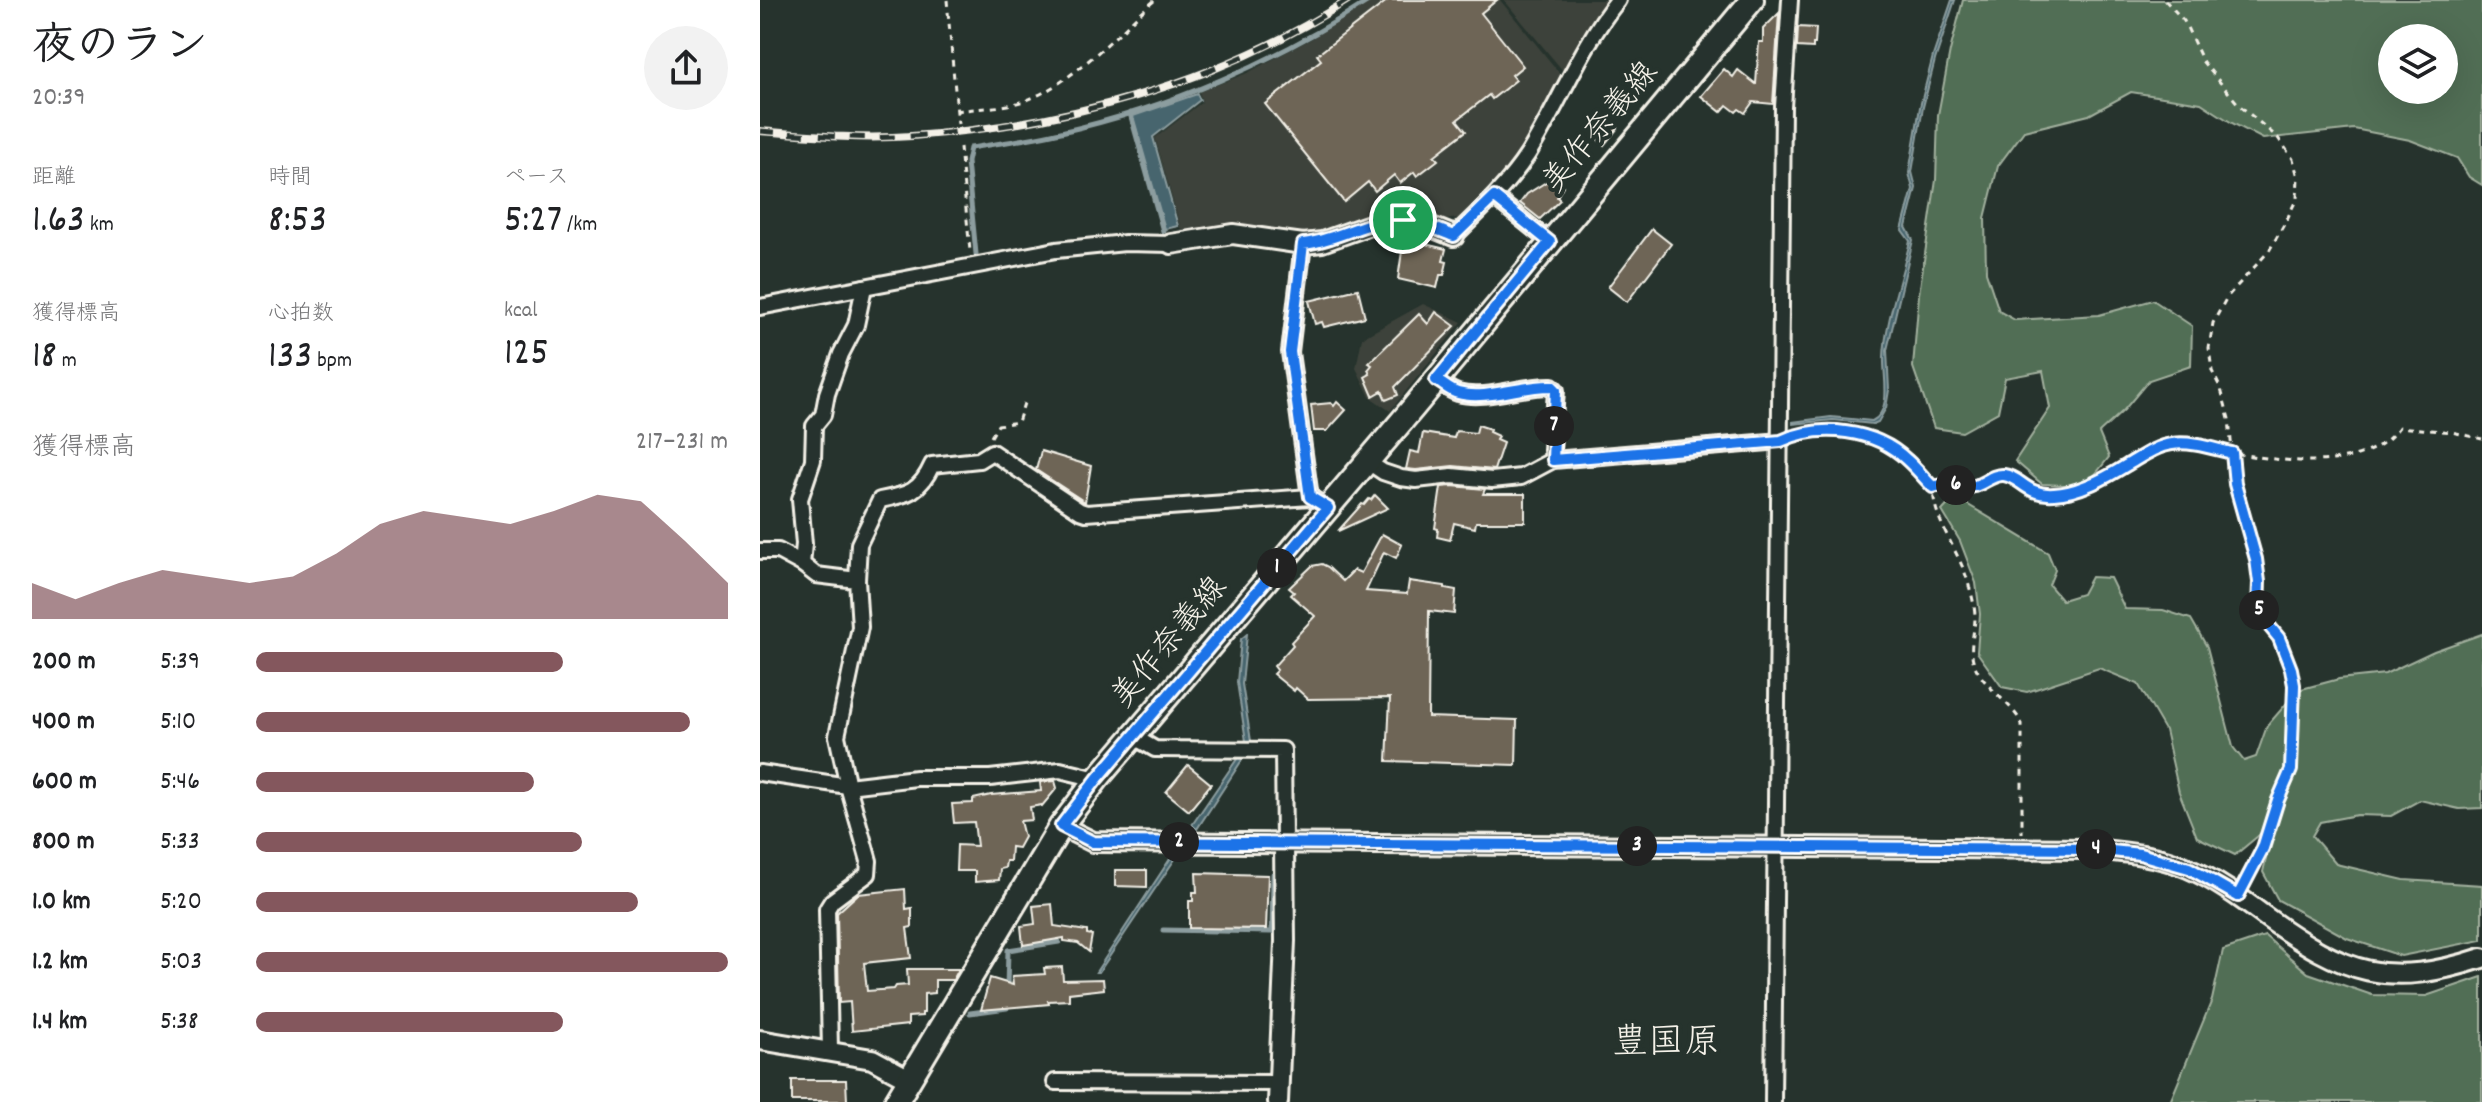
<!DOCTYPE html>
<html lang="ja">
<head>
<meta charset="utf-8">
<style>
  body { margin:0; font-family:Dekko,"Klee One",sans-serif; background:#f2f2f2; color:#202124; height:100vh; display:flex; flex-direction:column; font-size:30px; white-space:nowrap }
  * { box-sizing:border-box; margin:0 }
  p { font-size:26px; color:#757577 }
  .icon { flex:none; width:44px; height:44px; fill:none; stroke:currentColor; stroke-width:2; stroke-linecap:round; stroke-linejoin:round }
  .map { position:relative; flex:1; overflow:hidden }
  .panel { display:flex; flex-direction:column; background:#fff; width:760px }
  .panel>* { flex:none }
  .controls { position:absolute; left:1618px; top:24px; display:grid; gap:16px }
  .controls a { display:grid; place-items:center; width:80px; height:80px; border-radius:50%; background:#fff; box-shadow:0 8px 32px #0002; font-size:40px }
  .pin { position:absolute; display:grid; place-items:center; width:68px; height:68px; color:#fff; margin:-34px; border:4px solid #fff; border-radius:50%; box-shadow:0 2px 8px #0007 }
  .km { position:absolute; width:40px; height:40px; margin:-20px; border-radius:50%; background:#222; color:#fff; font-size:22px; line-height:40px; text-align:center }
  .round { display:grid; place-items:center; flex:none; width:84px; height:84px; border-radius:42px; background:#f2f2f2 }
  .overview { display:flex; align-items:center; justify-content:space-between; height:136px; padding:0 32px }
  h1 { font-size:44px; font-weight:600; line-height:60px }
  .figures { display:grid; grid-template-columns:repeat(3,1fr); gap:12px; height:136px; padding:8px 32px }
  .figures div { display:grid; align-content:center }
  .figures b { font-size:40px; font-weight:600 }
  .figures small { font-size:22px; font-weight:400 }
  .figures p { font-size:22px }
  .chart { height:224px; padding:16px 32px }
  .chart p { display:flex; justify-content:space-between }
  .chart svg { width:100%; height:144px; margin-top:8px; fill:#84575d; opacity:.7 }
  ul { padding:0 32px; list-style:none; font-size:26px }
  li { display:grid; grid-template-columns:128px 96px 1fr; align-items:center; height:60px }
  li i { height:20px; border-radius:10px; background:#84575d }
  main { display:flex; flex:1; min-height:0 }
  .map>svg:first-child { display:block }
</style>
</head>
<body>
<main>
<section class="panel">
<div class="overview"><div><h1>夜のラン</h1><p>20:39</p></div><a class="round"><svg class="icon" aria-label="share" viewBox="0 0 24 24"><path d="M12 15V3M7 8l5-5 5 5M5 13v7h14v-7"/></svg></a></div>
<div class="figures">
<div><p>距離</p><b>1.63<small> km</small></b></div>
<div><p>時間</p><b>8:53</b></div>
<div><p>ペース</p><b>5:27<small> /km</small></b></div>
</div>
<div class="figures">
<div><p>獲得標高</p><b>18<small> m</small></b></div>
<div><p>心拍数</p><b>133<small> bpm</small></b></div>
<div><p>kcal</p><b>125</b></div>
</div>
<div class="chart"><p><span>獲得標高</span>217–231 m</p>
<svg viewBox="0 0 160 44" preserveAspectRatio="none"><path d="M0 44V33L10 38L20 33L30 29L40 31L50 33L60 31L70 24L80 15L90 11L100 13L110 15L120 11L130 6L140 8L150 20L160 33V44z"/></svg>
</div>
<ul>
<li><b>200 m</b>5:39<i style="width:65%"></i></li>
<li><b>400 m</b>5:10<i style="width:92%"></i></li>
<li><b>600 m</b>5:46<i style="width:59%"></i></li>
<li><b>800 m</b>5:33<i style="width:69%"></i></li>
<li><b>1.0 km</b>5:20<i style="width:81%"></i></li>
<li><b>1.2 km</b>5:03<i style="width:100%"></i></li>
<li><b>1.4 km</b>5:38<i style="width:65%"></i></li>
</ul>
</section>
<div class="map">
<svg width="1722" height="1102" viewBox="0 0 1722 1102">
  <rect width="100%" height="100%" fill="#26332d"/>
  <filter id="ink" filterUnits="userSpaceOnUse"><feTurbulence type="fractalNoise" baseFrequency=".0125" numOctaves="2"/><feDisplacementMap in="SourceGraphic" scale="16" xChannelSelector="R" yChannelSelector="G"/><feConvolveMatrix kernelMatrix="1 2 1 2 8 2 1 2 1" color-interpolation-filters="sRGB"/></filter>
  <g filter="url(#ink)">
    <g fill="#3c423a">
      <polygon points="614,0 740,0 802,76 769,138 747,169 698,218 685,220 660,211 638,210 619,212 545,236 469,224 421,230 395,138 442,102 439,92 487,73 551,39"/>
      <polygon points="744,0 848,0 804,72"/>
      <polygon points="663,304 702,322 630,411 610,397 596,368 602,338"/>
    </g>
    <g fill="#516e55" stroke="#a2b09e" stroke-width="2" fill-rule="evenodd">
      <path d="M1203 0H1722V185L1709 177 1697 158 1650 140 1594 129 1503 139 1472 123 1441 103 1371 92 1329 115 1264 131 1238 166 1225 218 1226 272 1239 311 1255 320 1339 315 1393 300 1432 326 1431 366 1389 380 1364 410 1339 433 1349 457 1326 486 1282 484 1255 461 1290 408 1283 371 1245 378 1238 412 1202 432 1174 428 1153 367 1159 294 1176 180 1178 115 1190 51ZM1684 38V90H1632V38Z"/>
      <polygon points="1195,497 1288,553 1295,570 1289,585 1302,600 1322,594 1331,577 1350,578 1365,609 1403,610 1431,619 1447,647 1473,747 1484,761 1496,757 1507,726 1538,690 1579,679 1625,674 1674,651 1722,634 1722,808 1699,809 1660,800 1631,816 1597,815 1560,822 1552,836 1576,864 1644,880 1722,885 1722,940 1641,956 1587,938 1518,900 1503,872 1508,850 1504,831 1475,855 1437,837 1419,792 1405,730 1378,684 1339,668 1267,692 1242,687 1217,652 1220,614 1216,583 1200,541 1182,511"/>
      <polygon points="1505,936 1548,973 1612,995 1666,996 1722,977 1722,1102 1410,1102 1452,1000 1463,950"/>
    </g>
    <g fill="#47656e" stroke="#8c9d9f" stroke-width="2">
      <path d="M1192 0H1195L1175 60 1163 107 1152 172 1156 188 1146 227 1153 240 1127 350 1129 390 1126 408 1118 422 1113 424 1073 420 1033 424V422L1071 417 1112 421C1133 411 1123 376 1124 357 1125 322 1142 277 1150 241L1142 230 1153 189 1149 173 1160 107 1173 56Z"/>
      <polygon points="437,94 440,100 393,137 418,226 405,229 373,116"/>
      <polygon points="487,634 482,684 491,741 484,757 437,829 432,825 479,756 486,741 477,682 481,639"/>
      <polygon points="412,856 417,856 339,972 336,972"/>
    </g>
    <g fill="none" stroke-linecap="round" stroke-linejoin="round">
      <g stroke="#8c9d9f" stroke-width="5">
        <polyline points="370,113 403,231"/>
        <path d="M216 254 207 162 210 148C240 143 271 139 301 132 409 108 517 61 610 0"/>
        <polyline points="403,930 512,932 513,874"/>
        <polyline points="247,988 248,950 299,942"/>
        <polyline points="210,1013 247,1008 247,1002"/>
      </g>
    </g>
    <g fill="#6e6557" stroke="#f4f1e8" stroke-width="2">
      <polygon points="628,0 737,0 721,13 763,66 752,75 756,80 732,99 729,95 697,120 706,131 674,156 678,160 657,176 654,172 640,183 634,175 615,191 608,182 584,202 505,104 561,60 557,55"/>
      <polygon points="1019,13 1013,104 993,102 985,113 979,109 976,112 967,105 961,112 941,96 964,69 973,77 978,70 996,84 999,42 1003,42 1003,29"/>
      <polygon points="1038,27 1056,28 1055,44 1053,44 1053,48 1037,47"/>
      <polygon points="849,121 858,128 844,145 835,137"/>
      <polygon points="794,177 803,186 797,197 800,200 780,219 760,203 767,194"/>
      <polygon points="892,229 911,244 867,302 848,287"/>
      <polygon points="648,240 686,249 683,261 687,262 684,275 680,275 677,288 638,279 642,251 645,252"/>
      <polygon points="598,289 605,317 564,327 562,322 555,324 549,301"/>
      <polygon points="676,312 695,326 635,387 638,395 626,400 622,391 613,396 605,377 610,374 608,370 612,365 609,363 659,314 668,324"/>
      <polygon points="577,402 586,410 567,431 554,431 551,405 571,403 574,406"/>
      <polygon points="718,425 730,429 729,432 738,436 736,440 743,443 734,470 693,466 656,470 646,469 650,451 659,453 663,433 694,438 696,431 716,433"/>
      <polygon points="281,451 331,466 325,502 276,470"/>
      <polygon points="692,486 725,489 723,494 765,494 765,522 716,522 715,528 694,523 690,540 677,537 678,529 675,528 681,487"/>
      <polygon points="615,495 628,508 578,531 602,504 604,505 609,499 611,500"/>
      <polygon points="622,534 642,545 636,558 624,552 606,591 647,594 649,581 685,586 685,588 696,590 694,614 669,611 668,717 757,720 756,765 627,761 630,698 548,699 536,688 534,691 513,674 517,670 514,666 533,645 531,642 555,616 531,595 534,592 529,588 552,566 562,564 568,567 583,581 594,570 601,573"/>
      <polygon points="428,765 451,784 429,811 406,792"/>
      <polygon points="295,781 297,788 282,806 282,805 270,807 272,820 260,821 264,837 258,848 251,847 250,861 246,861 245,868 240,869 239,880 215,882 215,871 196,871 197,845 217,846 214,822 194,823 192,804 213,803 213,799 231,795 281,791 280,782"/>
      <polygon points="355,870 387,870 387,887 355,886"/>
      <polygon points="436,873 508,875 506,929 429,928 429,901 433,901 433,892 437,892"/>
      <polygon points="145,889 146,909 152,908 152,927 147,928 151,958 104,963 107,991 134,989 136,986 148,985 147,969 199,969 193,980 175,980 175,993 164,994 164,1013 162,1013 162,1016 148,1017 148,1025 92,1031 90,1002 79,1003 77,913 98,894"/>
      <polygon points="292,904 294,926 327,931 327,934 332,935 329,952 318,943 304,941 304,938 263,945 261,926 275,924 273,906"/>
      <polygon points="302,967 303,980 343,979 344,989 309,993 309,1000 288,1001 289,1004 221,1010 230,978 253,985 252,976 285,974 284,968"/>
      <polygon points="32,1080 86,1080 87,1101 32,1101"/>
    </g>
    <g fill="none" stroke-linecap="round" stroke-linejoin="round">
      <defs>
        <g id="street">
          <polyline points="734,197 790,242"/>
          <path d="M694 236C720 211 748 185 768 154 799 104 821 46 858 0"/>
          <polyline points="543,244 530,352 550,497"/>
          <polyline points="0,307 296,250 365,243 411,244"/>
          <path d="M676 380C683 384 690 391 698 393 725 401 763 385 792 386L796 390 792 450 793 460"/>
          <polyline points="608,462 623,472 641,478 656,480 692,476 732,480 761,477 793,460 1021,441"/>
          <polyline points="0,551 18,551 42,564 56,575 97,580 100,627 77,736 88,786 109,861 108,874 72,901 67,909 70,1050"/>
          <polyline points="42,564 44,544 40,499 53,460 54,426 63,415 67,394 81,354 96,325 104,287"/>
          <path d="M97 580 99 544 120 500C147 495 160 492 172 465L219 460 232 452 320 511 326 513 550 497 568 508"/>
          <polyline points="374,737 395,749 523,750 524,843"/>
          <polyline points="0,773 88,786 156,778 230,778 300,770 337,779"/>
          <polyline points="295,1082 518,1083"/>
          <polyline points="1013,1102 1023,107 1030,0"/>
        </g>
        <g id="secondary">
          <polyline points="411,244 473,234 543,244 562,242 618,222 643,220 664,224 694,236"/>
          <path d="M301 826 333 842 1333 849C1365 852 1398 855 1428 868 1456 880 1482 899 1506 917 1585 974 1627 989 1722 958"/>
          <polyline points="0,1040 112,1059 149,1079"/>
          <polyline points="518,1102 525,941 524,843"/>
        </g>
        <polyline id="primary" points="136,1102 301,826 337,779 652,409 992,0"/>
      </defs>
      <use href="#street" stroke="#f4f1e8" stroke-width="20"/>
      <use href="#secondary" stroke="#f4f1e8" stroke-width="24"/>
      <use href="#primary" stroke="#f4f1e8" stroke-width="28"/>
      <g stroke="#f4f1e8" stroke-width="3" stroke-dasharray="6 6" stroke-linecap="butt">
        <polyline points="187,0 198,124"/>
        <polyline points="1405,0 1424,21 1443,62 1479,105 1518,138 1533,159 1538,177 1537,198 1527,219 1509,251 1467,297 1453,323 1449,348 1452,371 1461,389 1469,419 1475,484 1496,559 1499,582 1498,607 1501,616 1519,638 1531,669 1534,685 1531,770 1518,800 1503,848 1485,883"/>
        <path d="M196 111C218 108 243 108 264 101 311 85 357 33 395 0"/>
        <polyline points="200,147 210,251"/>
        <path d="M1032 436C1071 427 1116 431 1147 460 1156 468 1164 478 1173 487 1173 523 1201 552 1209 586 1212 595 1215 607 1215 617 1215 631 1209 646 1213 660 1220 686 1251 701 1262 724V833"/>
        <polyline points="231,437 238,425 258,422 265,400"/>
        <path d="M1173 487C1187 482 1201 489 1215 486 1226 483 1236 471 1249 476 1266 483 1269 495 1292 495 1318 494 1348 477 1370 463 1383 456 1398 444 1414 444 1432 443 1450 449 1468 452 1518 461 1605 475 1639 427L1692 432 1722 439"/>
      </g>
      <use href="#street" stroke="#26332d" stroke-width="14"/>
      <use href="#secondary" stroke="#26332d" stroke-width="18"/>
      <use href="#primary" stroke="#26332d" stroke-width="22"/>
      <defs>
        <path id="rail" d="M0 131C50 135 101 140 152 136 304 125 458 84 588 0"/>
      </defs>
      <use href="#rail" stroke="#f4f1e8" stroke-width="8"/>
      <use href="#rail" stroke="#26332d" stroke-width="5" stroke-dasharray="15" stroke-linecap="butt"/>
    </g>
  </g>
  <g fill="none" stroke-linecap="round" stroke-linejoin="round" filter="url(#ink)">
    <defs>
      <path id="route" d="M734 197 790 242 676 380C683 384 690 391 698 393 725 401 763 385 792 386L796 390 793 460 1021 441C1060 423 1115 429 1147 460 1156 468 1164 478 1173 487 1188 482 1202 489 1215 486 1225 483 1233 474 1244 475 1261 477 1266 496 1294 494 1319 493 1346 478 1367 465 1381 457 1396 446 1412 444 1431 441 1454 449 1472 453L1475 484 1496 559 1499 582 1498 607 1501 616 1519 638 1531 669 1534 685 1531 770 1518 800 1503 848 1478 896 1429 868 1380 854 1333 849 333 842 301 826 337 779 568 508 550 497 530 352 543 244C578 241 611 216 647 220 664 223 678 230 694 236Z"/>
    </defs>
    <use href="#route" stroke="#fff" stroke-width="16"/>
    <use href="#route" stroke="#1a73e8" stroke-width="10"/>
  </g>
  <g text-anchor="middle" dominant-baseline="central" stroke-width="8" stroke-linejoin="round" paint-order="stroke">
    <g font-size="32" fill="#f4f1e8" stroke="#26332d">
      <text transform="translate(842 129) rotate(-50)">美作奈義線</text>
      <text transform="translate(411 644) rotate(-50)">美作奈義線</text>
    </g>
    <g font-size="36" fill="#f4f1e8" stroke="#26332d">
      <text x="906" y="1045">豊国原</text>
    </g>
  </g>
</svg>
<div class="controls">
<a><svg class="icon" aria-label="layers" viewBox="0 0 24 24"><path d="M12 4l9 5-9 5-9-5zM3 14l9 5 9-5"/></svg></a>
</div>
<div class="pin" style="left:643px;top:220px;background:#1e9e55"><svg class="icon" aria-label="arrive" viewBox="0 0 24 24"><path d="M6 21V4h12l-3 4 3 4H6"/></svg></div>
<b class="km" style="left:517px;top:568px">1</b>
<b class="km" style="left:419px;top:842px">2</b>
<b class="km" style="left:877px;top:846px">3</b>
<b class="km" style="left:1336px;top:849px">4</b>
<b class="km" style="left:1499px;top:610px">5</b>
<b class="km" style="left:1196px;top:485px">6</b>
<b class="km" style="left:794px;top:426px">7</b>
</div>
</main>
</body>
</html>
